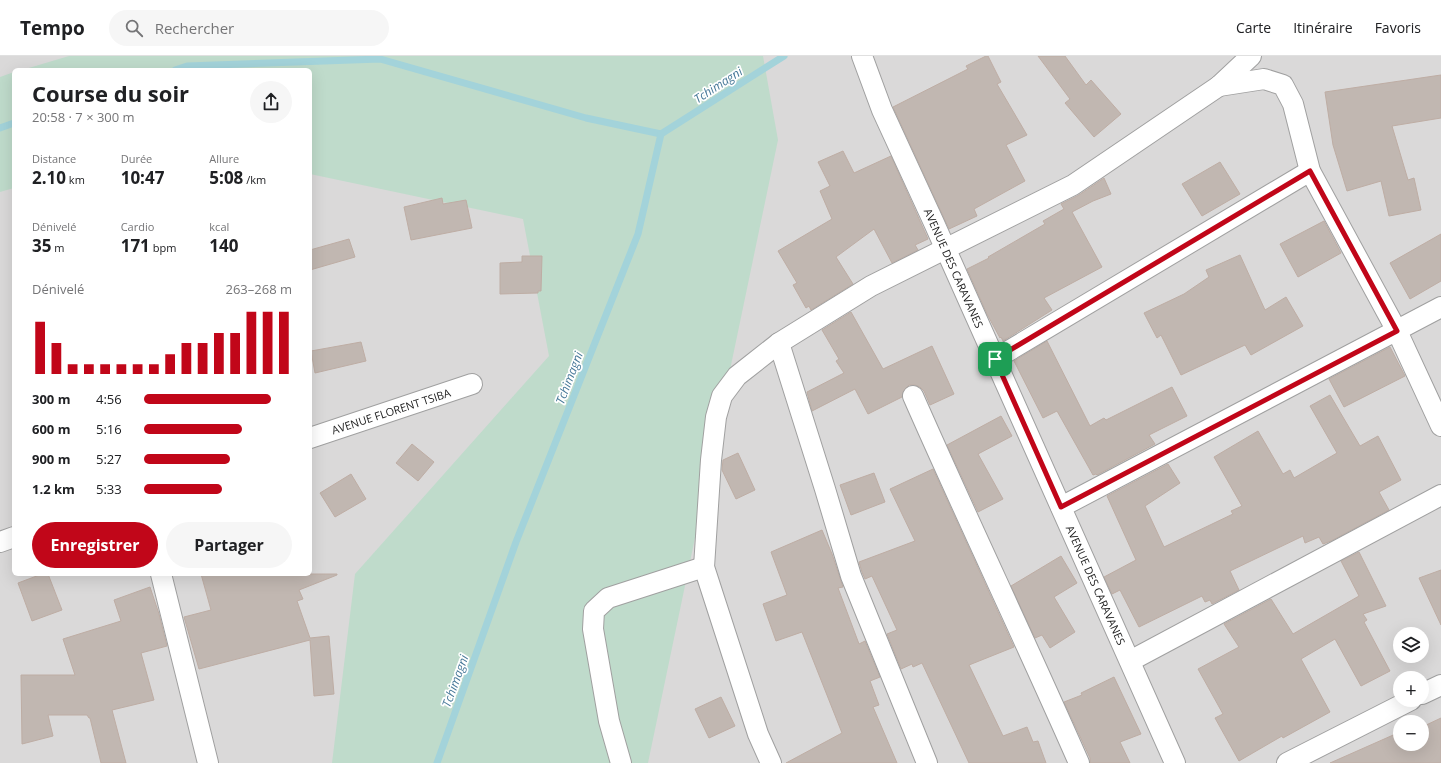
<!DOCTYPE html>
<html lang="fr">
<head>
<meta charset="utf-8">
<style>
  body { margin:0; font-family:"Open Sans",sans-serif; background:#f6f6f6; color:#202124; height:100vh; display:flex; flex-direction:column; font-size:15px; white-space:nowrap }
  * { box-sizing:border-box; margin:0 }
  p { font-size:13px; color:#757577 }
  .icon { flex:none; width:22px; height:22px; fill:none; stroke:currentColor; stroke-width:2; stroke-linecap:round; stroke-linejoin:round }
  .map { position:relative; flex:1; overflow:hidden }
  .details { position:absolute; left:12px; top:12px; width:300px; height:508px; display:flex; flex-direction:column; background:#fff; border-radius:6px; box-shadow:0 4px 16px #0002 }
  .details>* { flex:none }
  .tools { position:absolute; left:1393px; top:571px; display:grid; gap:8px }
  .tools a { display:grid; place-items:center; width:36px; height:36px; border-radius:50%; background:#fff; box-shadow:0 4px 16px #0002; font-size:20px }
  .pin { position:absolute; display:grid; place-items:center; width:34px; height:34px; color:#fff; margin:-17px; border-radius:8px; box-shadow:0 2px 6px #0006 }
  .round { display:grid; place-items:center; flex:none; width:42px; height:42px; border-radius:21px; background:#f6f6f6 }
  .summary { display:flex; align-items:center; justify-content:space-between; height:68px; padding:0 20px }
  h1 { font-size:22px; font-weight:700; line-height:30px }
  .figures { display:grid; grid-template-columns:repeat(3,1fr); gap:6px; height:68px; padding:4px 20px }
  .figures div { display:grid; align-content:center }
  .figures b { font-size:17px; font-weight:700 }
  .figures small { font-size:11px; font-weight:400 }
  .figures p { font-size:11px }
  .chart { height:112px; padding:8px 20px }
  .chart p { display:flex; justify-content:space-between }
  .chart svg { width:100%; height:72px; margin-top:4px; stroke:#c10619; stroke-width:6 }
  .button { display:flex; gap:8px; margin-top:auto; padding:8px 20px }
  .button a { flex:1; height:46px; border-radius:24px; background:#c10619; color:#fff; font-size:16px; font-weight:700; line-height:46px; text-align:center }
  .button a+a { background:#f6f6f6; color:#202124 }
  ul { padding:0 20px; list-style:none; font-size:13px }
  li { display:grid; grid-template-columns:64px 48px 1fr; align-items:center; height:30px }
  li i { height:10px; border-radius:5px; background:#c10619 }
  header { display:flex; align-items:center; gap:24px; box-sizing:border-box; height:56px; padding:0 20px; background:#fff; border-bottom:1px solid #e0e0e0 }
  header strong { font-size:19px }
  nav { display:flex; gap:22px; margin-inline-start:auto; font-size:14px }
  .search { width:280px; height:36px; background:#f6f6f6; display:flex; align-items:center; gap:10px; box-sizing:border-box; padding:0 14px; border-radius:22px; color:#757577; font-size:15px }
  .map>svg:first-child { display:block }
</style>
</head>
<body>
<header>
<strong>Tempo</strong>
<div class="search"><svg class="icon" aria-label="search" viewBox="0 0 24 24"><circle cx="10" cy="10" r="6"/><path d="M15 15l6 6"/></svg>Rechercher</div>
<nav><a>Carte</a><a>Itinéraire</a><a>Favoris</a></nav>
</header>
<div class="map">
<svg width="1441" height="707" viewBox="0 0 1441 707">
  <rect width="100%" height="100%" fill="#ede8e1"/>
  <path fill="#dad9d9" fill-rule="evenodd" d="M0 0H1441V707H0ZM14 14H310V518H14ZM1400 578H1422V600H1400ZM1400 622H1422V644H1400ZM1400 666H1422V688H1400Z"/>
  <g fill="#bfdbcb">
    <polygon points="69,0 763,0 778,84 648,707 332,707 355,518 549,300 523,163 310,118 310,14 22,14"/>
    <polygon points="14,16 14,132 0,136 0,21"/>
  </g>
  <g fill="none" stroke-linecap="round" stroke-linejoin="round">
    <g stroke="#a3d3da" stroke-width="7">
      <polyline points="175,14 187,10 380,3 586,62 661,78"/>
      <polyline points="0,72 14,67"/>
      <polyline points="437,707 516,486 638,178 661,78 784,0"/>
    </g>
  </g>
  <g fill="#c1b7b1" stroke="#beada4">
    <polygon points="986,0 988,0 1001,26 997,28 1027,79 1006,89 1025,125 974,153 977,160 949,173 893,51 968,13 966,10"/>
    <polygon points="1038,0 1065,0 1086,29 1091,24 1121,58 1094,81 1065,47 1070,43"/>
    <polygon points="1441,19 1441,62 1392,70 1408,124 1414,122 1421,154 1389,160 1381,125 1347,135 1333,89 1325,36"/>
    <polygon points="843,95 854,117 891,100 928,183 915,189 918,194 892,207 874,173 836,201 853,228 811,254 809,250 806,252 793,229 797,227 778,195 832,163 820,135 830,130 818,106"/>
    <polygon points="1220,106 1240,138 1202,160 1182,128"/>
    <polygon points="1104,122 1111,138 1093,145 1072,156 1102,211 1044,242 1052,254 1003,285 1001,281 1000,282 987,258 967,213 989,202 988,201 1045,168 1043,165 1064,153 1061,148 1079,139"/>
    <polygon points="442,142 443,148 466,144 472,172 411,184 404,151"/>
    <polygon points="1324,165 1341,197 1298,221 1280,188"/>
    <polygon points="1441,178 1441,225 1410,243 1390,207"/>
    <polygon points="349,183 355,201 310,214 310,194"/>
    <polygon points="1240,199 1265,254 1286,241 1303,270 1251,299 1245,289 1181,319 1161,279 1157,282 1144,257 1184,238 1209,221 1206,214"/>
    <polygon points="522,200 542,200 541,235 538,235 538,237 500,238 500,207 522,206"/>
    <polygon points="851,256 883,313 932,290 954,338 930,349 924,335 920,331 915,329 909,329 904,334 902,341 868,358 855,333 812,355 807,336 844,317 836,305 839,303 822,274"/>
    <polygon points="1047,285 1090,370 1104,362 1106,364 1172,331 1187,360 1149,379 1155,388 1097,419 1096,418 1093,419 1057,355 1043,362 1014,305"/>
    <polygon points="361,286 366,305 315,317 311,295"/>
    <polygon points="1390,291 1405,320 1344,351 1329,323"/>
    <polygon points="1330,339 1360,390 1378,380 1401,424 1379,436 1389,454 1331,485 1323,488 1319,481 1305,487 1303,480 1230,515 1239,534 1212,548 1210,544 1205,546 1202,540 1139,571 1120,534 1112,538 1104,521 1136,504 1107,440 1168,408 1180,427 1145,450 1164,491 1233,458 1231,455 1242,450 1214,401 1258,375 1283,418 1290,414 1294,422 1337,397 1310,350"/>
    <polygon points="1001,360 1012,380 978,398 1003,443 978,456 947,389"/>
    <polygon points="412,388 434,406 418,425 396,407"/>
    <polygon points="738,397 755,434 736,443 722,414 723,404"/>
    <polygon points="933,413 1014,591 969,609 1003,680 1027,671 1033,686 1038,685 1046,707 969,707 922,607 913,611 912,608 901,613 887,578 897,574 872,520 865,523 862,516 859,506 915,485 890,433"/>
    <polygon points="874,417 885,446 851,459 840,429"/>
    <polygon points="351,418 366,443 335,461 320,437"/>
    <polygon points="822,474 832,498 843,531 838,532 859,588 865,585 880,621 870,625 879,649 873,651 897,707 786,707 842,677 802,576 776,585 763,548 787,539 771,496"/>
    <polygon points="1359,496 1386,550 1363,558 1367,564 1364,566 1390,615 1361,630 1335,583 1301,603 1330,656 1283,682 1282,680 1239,705 1215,662 1223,658 1198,613 1239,591 1224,568 1271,543 1293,578 1359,540 1341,505"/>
    <polygon points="1061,500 1077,527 1054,541 1075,576 1050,592 1042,579 1035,582 1011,530"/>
    <polygon points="1441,514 1441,569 1419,522"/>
    <polygon points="42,518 48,518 62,554 32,565 18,527"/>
    <polygon points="201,518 337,518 337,519 299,534 303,543 297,545 310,582 329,580 334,638 314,640 310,584 199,613 184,561 211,554"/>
    <polygon points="150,531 159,558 167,590 141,597 154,644 112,654 126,707 101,707 90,662 89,662 87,659 48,659 53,680 22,688 21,619 75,619 63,583 121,565 114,544"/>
    <polygon points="1114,621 1141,678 1120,686 1130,707 1090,707 1090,702 1064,646 1082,639 1081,637"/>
    <polygon points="721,641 735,670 709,682 695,653"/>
    <polygon points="1441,662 1441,707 1330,707 1400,676 1400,688 1422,688 1422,671"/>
  </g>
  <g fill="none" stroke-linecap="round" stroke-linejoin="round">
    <defs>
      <g id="minor">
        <polyline points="862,0 882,54 934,167 1175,707"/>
        <polyline points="1219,30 1264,23 1283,29 1293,48 1310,115 1397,275 1441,370"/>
        <polyline points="779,287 825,433 851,520 927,707"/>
        <polyline points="995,303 1310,115"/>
        <path d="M913 340C967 463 1025 584 1079 707"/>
        <polyline points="310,382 472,328"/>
        <polyline points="1061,451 1441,251"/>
        <polyline points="0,486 14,481"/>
        <polyline points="161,518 208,707"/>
        <polyline points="1130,605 1441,439"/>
        <polyline points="1422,638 1441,629"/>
        <polyline points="621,707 609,665 593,573 594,555 608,542 704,511"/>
        <polyline points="771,707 758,678 704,511 711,404 716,361 722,340 737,320 779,287 871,230 1073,129 1219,30 1251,0"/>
        <polyline points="1287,707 1411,644"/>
      </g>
    </defs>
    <use href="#minor" stroke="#a0a0a0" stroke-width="22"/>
    <use href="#minor" stroke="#fff" stroke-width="20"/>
  </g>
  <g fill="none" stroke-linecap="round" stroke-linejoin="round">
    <defs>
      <polygon id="route" points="1310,115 1397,275 1061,451 995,303"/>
    </defs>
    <use href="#route" stroke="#fff" stroke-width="8"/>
    <use href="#route" stroke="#c10619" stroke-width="5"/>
  </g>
  <g text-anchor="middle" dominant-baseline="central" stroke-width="3.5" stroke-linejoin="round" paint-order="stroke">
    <g font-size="11" fill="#1c1c1c" stroke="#fff">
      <text transform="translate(954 212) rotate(66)">AVENUE DES CARAVANES</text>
      <text transform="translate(391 355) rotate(-18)">AVENUE FLORENT TSIBA</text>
      <text transform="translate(1096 529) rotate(66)">AVENUE DES CARAVANES</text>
    </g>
    <g font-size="12" font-style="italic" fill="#467898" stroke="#fff">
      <text transform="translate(718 29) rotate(-33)">Tchimagni</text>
      <text transform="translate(569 322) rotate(-69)">Tchimagni</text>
      <text transform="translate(455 625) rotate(-70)">Tchimagni</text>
    </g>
  </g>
</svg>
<div class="tools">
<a><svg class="icon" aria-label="layers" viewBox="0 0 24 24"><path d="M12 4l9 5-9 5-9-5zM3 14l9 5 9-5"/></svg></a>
<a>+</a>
<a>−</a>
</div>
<div class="pin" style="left:995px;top:303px;background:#1e9e55"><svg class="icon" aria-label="arrive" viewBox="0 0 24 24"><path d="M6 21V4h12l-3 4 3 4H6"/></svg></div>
<section class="details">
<div class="summary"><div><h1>Course du soir</h1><p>20:58 · 7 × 300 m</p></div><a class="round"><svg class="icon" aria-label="share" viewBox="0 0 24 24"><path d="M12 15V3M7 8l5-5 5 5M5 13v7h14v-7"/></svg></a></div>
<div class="figures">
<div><p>Distance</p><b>2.10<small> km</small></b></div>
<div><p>Durée</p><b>10:47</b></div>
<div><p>Allure</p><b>5:08<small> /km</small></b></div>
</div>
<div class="figures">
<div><p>Dénivelé</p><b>35<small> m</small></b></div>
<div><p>Cardio</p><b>171<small> bpm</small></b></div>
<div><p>kcal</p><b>140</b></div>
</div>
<div class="chart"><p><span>Dénivelé</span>263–268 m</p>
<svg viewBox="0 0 160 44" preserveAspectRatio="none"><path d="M5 44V12M15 44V25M25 44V38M35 44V38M45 44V38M55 44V38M65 44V38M75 44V38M85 44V32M95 44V25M105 44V25M115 44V19M125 44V19M135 44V6M145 44V6M155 44V6"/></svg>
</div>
<ul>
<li><b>300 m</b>4:56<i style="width:86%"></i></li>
<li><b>600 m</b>5:16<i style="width:66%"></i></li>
<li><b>900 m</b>5:27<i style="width:58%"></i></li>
<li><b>1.2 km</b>5:33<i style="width:53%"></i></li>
</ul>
<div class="button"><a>Enregistrer</a><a>Partager</a></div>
</section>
</div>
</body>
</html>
